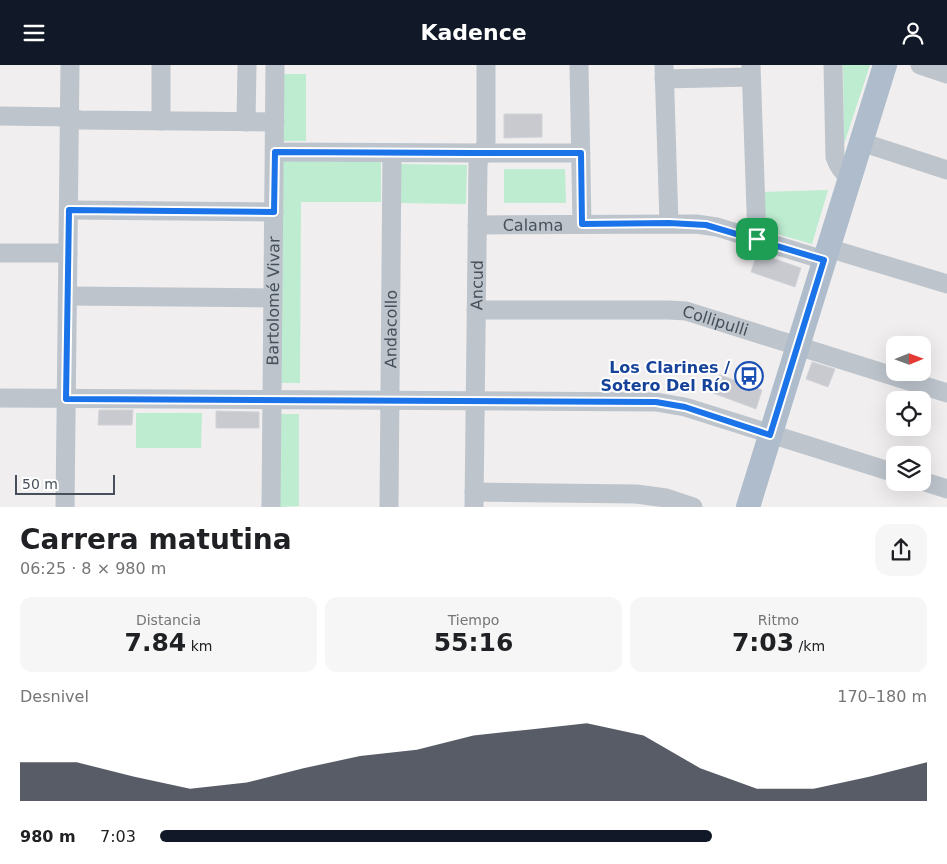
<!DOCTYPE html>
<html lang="es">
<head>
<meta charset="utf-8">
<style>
  body { margin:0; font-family:"DejaVu Sans",sans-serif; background:#f6f6f6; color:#202124; height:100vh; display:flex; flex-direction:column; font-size:19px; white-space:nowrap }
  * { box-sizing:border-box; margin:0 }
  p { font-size:16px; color:#757577 }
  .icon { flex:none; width:28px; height:28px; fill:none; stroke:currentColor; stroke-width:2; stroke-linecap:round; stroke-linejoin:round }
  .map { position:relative; height:442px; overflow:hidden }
  .panel { display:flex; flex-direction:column; background:#fff; flex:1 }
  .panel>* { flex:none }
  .needle { width:32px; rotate:89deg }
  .fabs { position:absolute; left:886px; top:271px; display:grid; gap:10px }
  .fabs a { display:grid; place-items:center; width:45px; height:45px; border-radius:10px; background:#fff; box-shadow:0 5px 20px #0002; font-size:25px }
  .scale { position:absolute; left:15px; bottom:12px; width:100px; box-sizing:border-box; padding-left:5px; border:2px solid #47505a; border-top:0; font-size:14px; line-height:18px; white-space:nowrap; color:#47505a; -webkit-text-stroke:4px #fff; paint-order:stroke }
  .pin { position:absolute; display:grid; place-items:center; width:42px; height:42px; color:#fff; margin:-21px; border-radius:10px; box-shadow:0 2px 8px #0006 }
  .round { display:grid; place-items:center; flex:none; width:52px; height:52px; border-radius:15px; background:#f6f6f6 }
  .headline { display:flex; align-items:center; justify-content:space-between; height:85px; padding:0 20px }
  h1 { font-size:28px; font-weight:700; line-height:38px }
  .stats { display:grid; grid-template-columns:repeat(3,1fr); gap:8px; height:85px; padding:5px 20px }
  .stats div { display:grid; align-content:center; border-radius:12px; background:#f6f6f6; text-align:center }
  .stats b { font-size:25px; font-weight:700 }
  .stats small { font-size:14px; font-weight:400 }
  .stats p { font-size:14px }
  .chart { height:140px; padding:10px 20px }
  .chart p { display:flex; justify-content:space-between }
  .chart svg { width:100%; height:90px; margin-top:5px; fill:#111827; opacity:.7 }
  ul { padding:0 20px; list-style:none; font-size:16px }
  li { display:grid; grid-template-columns:80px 60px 1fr; align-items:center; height:38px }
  li i { height:12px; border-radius:6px; background:#111827 }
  header { display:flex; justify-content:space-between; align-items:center; height:65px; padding:0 20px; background:#111827; color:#fff; font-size:22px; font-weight:700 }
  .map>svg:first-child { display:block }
</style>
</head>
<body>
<header><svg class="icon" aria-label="menu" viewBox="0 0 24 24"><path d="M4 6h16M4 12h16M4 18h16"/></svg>Kadence<svg class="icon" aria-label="person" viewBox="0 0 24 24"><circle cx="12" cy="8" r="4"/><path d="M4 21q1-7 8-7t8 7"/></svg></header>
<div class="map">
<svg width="947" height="442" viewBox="0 0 947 442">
  <rect width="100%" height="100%" fill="#f0eeee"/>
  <g fill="#bdecd1">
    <polygon points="843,0 870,0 844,79"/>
    <rect x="282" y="9" width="24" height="67"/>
    <polygon points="280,92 381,93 381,137 301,137 300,318 279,318"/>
    <polygon points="398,99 467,100 466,139 398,138"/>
    <polygon points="504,104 565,104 566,138 504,138"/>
    <polygon points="828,125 812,179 763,165 762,127"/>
    <polygon points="136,348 202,348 201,383 136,383"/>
    <polygon points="278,349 299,349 299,441 278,442"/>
  </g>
  <g fill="#c8cad0" stroke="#d2d4d9">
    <polygon points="504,49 542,49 542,72 504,73"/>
    <polygon points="757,188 801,203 795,222 751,207"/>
    <polygon points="812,297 835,304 828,322 806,314"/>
    <polygon points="720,310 762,325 756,344 713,328"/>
    <polygon points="99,345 133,345 132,360 98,360"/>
    <polygon points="216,346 259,347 259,363 216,363"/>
  </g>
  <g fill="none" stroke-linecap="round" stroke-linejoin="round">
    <g stroke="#bdc4cc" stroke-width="19">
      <polyline points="579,0 582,159"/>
      <polyline points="664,0 669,158"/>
      <polyline points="751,0 757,174"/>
      <path d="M833 0 835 92C838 101 842 107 850 113"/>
      <polyline points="920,0 947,9"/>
      <polyline points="664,14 751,12"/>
      <polyline points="0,51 70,52 80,55 275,57"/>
      <polyline points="161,56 161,0"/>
      <polyline points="246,57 247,0"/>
      <polyline points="861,77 947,105"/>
      <polyline points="275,87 482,88 581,88"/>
      <polyline points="69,145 274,147"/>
      <path id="s1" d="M477 160 696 159 717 162 824 195"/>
      <polyline points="828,183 947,219"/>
      <polyline points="0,188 68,188"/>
      <polyline points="68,231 273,233"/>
      <path id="s2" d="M476 245H669L686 246 947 328"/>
      <polyline points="0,333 656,337 685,342 895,408"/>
      <polyline points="922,416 947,424"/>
      <polyline points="474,427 636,429 666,433 693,442"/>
      <polyline points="65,442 70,0"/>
      <path id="s3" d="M271 442 275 0"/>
      <path id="s4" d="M389 442 392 88"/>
      <path id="s5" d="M474 442 478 98 486 79V0"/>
    </g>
    <polyline stroke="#aebccb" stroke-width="24" points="748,442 885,0"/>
  </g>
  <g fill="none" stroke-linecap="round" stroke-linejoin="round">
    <defs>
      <polygon id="route" points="275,87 474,88 581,88 582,159 669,158 706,160 824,195 770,370 685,342 656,337 66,334 69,145 274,147"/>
    </defs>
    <use href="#route" stroke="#fff" stroke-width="10"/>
    <use href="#route" stroke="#1a73e8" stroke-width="6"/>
  </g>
  <defs>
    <symbol id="bus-ring" viewBox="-11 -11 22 22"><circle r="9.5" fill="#fff" stroke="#1a4fb4" stroke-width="1.5"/><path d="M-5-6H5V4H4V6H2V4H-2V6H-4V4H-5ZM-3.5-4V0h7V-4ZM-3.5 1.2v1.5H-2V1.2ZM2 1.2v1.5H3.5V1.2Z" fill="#1a4fb4"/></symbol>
  </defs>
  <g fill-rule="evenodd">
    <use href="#bus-ring" x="733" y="295" width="32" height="32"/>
  </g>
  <g text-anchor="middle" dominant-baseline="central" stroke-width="4" stroke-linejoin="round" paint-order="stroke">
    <g font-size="16" fill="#47505a" stroke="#fff">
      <text stroke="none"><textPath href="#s1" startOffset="56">Calama</textPath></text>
      <text stroke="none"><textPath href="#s5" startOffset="222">Ancud</textPath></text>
      <text stroke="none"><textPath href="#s3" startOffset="206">Bartolomé Vivar</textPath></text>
      <text stroke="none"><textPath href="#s2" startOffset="241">Collipulli</textPath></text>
      <text stroke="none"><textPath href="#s4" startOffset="178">Andacollo</textPath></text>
    </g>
    <g font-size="16" font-weight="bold" fill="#164399" stroke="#fff" text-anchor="end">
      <text x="730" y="302">Los Clarines /<tspan x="730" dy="18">Sotero Del Río</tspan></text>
    </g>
  </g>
</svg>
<div class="fabs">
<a><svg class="needle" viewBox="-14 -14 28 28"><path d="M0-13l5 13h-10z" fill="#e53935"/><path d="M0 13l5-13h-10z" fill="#757577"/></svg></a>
<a><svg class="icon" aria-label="locate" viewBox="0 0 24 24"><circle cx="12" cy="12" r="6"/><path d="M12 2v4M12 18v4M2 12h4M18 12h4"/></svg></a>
<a><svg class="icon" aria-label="layers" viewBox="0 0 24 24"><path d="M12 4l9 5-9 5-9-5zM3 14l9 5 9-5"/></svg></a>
</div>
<div class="scale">50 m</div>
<div class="pin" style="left:757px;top:174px;background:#1e9e55"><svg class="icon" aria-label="arrive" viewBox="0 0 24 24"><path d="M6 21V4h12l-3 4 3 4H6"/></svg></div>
</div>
<section class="panel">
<div class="headline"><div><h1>Carrera matutina</h1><p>06:25 · 8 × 980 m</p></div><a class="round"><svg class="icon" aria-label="share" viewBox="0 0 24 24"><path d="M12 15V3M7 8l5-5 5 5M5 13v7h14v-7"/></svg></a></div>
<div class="stats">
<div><p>Distancia</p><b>7.84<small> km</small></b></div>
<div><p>Tiempo</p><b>55:16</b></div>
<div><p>Ritmo</p><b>7:03<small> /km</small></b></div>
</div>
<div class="chart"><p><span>Desnivel</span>170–180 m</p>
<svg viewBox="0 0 160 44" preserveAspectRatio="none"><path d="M0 44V25L10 25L20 32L30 38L40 35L50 28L60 22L70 19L80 12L90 9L100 6L110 12L120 28L130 38L140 38L150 32L160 25V44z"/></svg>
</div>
<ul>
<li><b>980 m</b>7:03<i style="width:72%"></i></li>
</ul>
</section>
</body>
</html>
